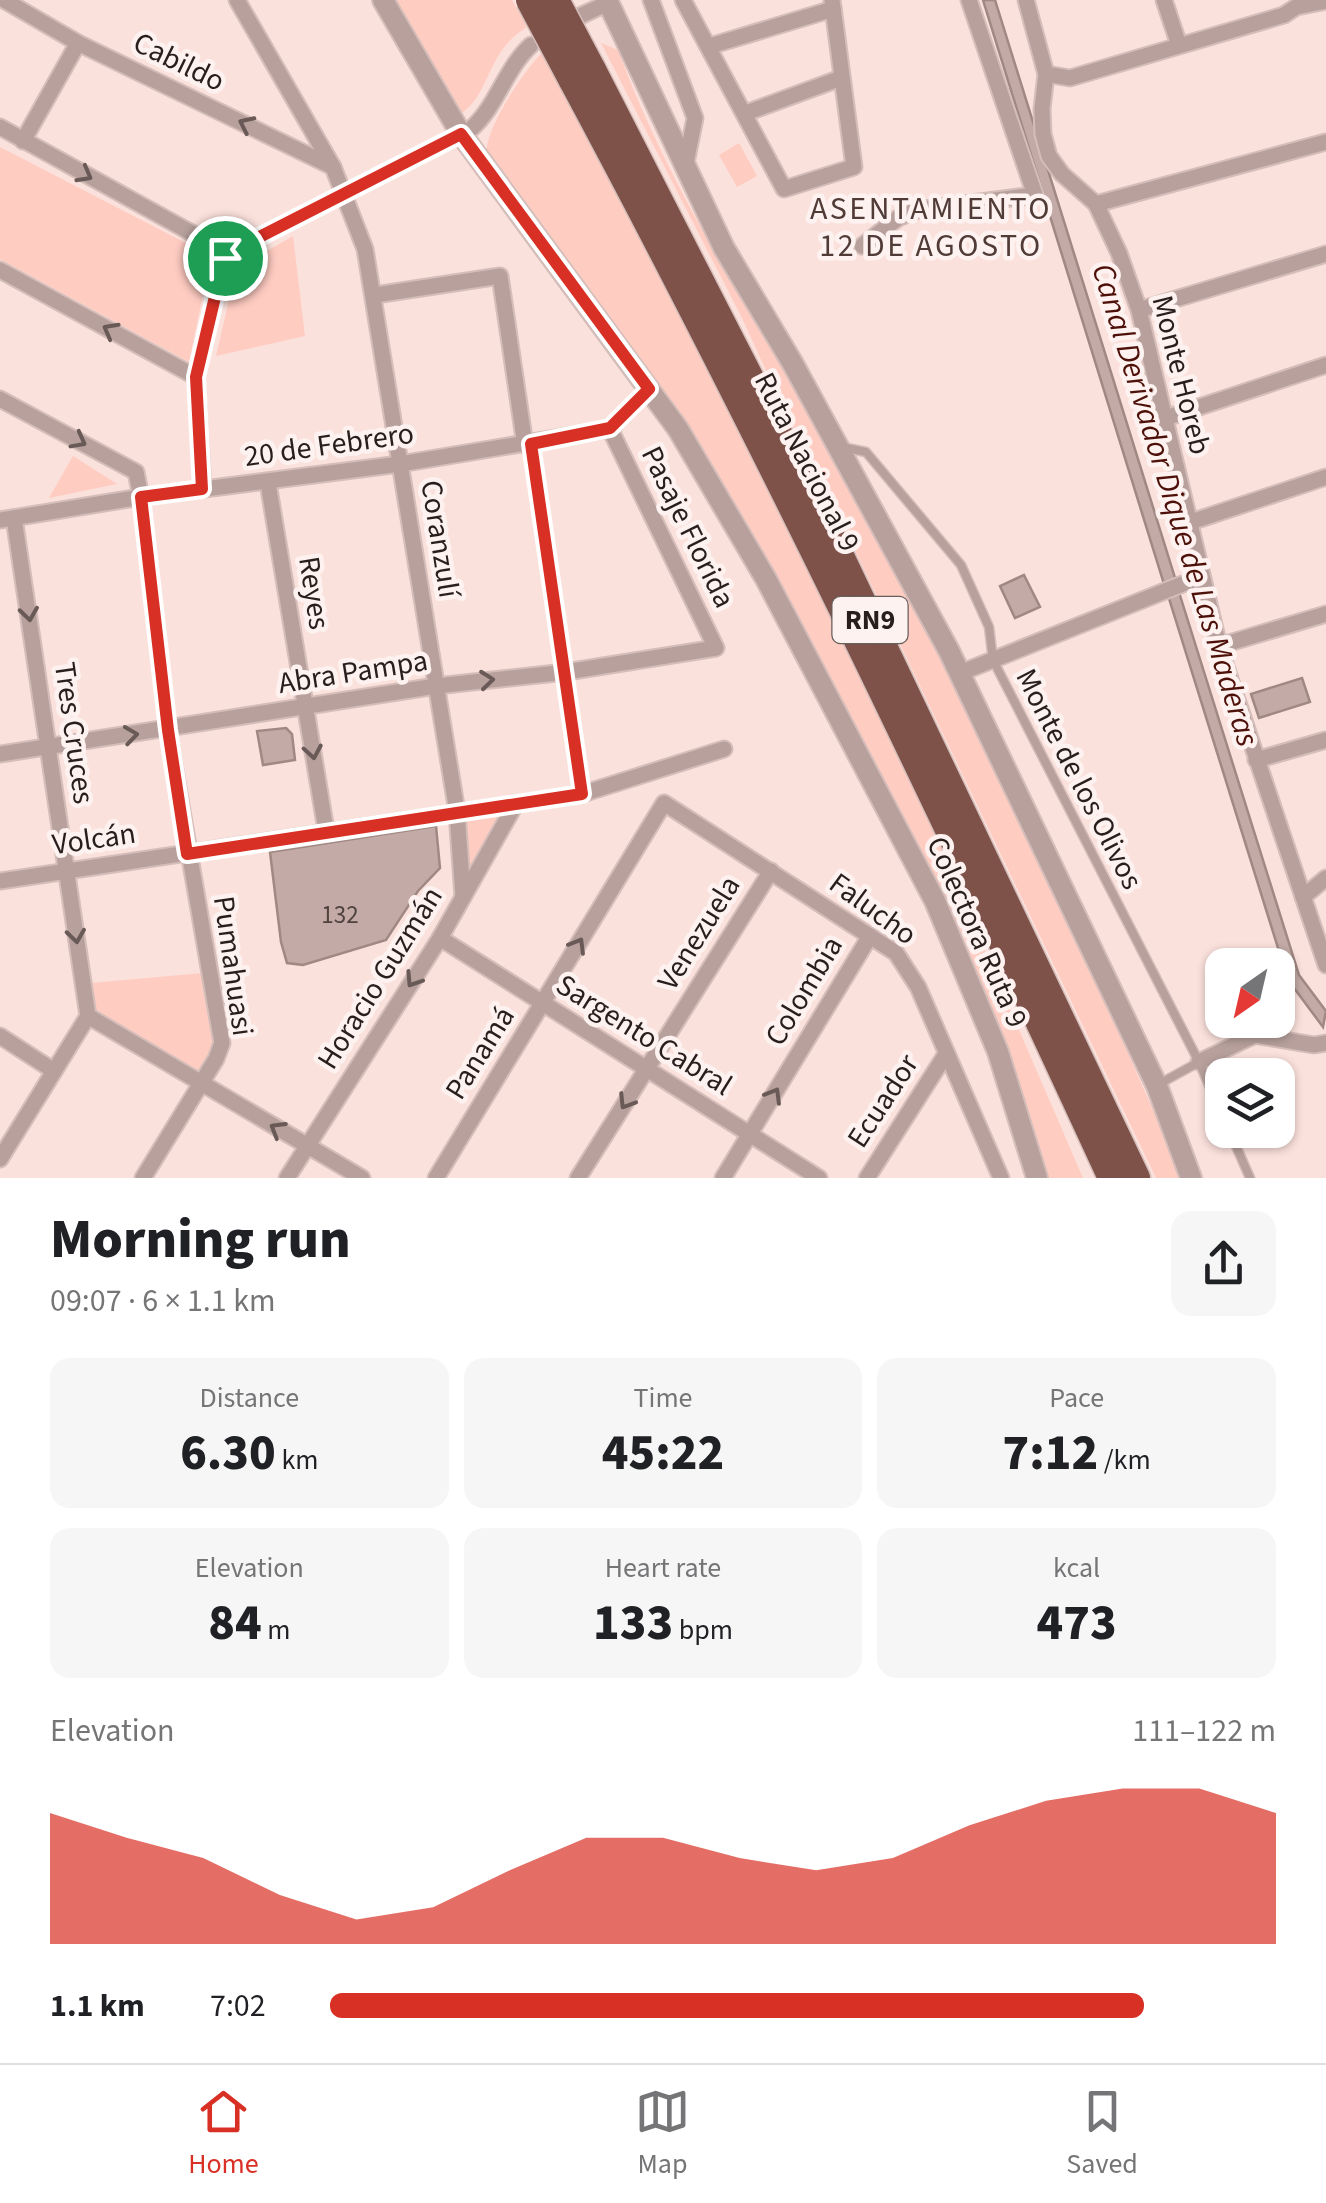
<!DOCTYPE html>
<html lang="en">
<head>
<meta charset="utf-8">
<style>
  body { margin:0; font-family:"Source Sans 3",sans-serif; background:#f6f6f6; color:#202124; height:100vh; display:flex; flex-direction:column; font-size:38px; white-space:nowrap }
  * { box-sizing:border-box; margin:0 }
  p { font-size:32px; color:#757577 }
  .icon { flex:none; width:55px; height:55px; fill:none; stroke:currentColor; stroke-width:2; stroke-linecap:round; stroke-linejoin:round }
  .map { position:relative; height:1178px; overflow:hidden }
  .sheet { display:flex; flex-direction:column; background:#fff; flex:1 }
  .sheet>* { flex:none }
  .needle { width:65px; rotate:214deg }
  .fabs { position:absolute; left:1205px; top:948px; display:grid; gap:20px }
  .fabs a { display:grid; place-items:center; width:90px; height:90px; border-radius:20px; background:#fff; box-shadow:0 2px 8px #0004; font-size:50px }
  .pin { position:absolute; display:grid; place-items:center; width:85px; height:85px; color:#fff; margin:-42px; border:5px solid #fff; border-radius:50%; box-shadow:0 2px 10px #0007 }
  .round { display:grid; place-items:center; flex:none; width:105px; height:105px; border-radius:20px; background:#f6f6f6 }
  .summary { display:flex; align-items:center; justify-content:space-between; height:170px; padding:0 50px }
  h1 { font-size:55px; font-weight:800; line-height:75px }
  .metrics { display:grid; grid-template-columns:repeat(3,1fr); gap:15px; height:170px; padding:10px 50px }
  .metrics div { display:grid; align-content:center; border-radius:20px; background:#f6f6f6; text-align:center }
  .metrics b { font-size:50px; font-weight:800 }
  .metrics small { font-size:28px; font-weight:400 }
  .metrics p { font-size:28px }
  .chart { height:280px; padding:20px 50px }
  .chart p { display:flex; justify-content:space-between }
  .chart svg { width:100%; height:180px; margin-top:10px; fill:#d93025; opacity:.7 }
  ul { padding:0 50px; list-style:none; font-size:32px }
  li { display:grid; grid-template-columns:160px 120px 1fr; align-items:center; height:75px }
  li i { height:25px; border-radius:12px; background:#d93025 }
  .menu { display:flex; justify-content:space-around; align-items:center; height:140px; border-top:2px solid #e0e0e0; background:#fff; font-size:28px; color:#757577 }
  .menu a { display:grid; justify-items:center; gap:5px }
  .menu .on { color:#d93025 }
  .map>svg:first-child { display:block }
</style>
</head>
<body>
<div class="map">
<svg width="1326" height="1178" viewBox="0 0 1326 1178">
  <rect width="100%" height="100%" fill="#fbe1dc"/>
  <g fill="#ffccc2">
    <path d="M390 0H512L527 27C486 52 491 93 462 113Z"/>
    <path d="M601 43 618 50C680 219 788 365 874 521 991 733 1085 957 1183 1178H1156L816 469 783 408 743 320Z"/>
    <path d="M542 53 657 266 916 791 1083 1178H1048L965 939 912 832 752 537 664 391 571 264 517 197 487 153C484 130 525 69 542 53Z"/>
    <polygon points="739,143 757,176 737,187 719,155"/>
    <polygon points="0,147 211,256 189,362 0,259"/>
    <polygon points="293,236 305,336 216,356 236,269"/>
    <polygon points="73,456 117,484 49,498"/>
    <polygon points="501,815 468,872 464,819"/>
    <polygon points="203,973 218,1042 197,1073 91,1013 91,983"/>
  </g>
  <g fill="#c3aaa6" stroke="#a08883" stroke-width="2.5">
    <polygon points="983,0 995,0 1176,581 1164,584"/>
    <polygon points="1024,575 1040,607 1015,618 1000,586"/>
    <polygon points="1178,589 1299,975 1326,1011 1323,1027 1288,980 1167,592"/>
    <polygon points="1302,678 1310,702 1259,718 1251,694"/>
    <polygon points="286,728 292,734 295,760 263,765 257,731"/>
    <polygon points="436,826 440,868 418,891 386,940 303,965 287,963 281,942 270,852"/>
  </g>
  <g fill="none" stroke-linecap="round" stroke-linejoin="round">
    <defs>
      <g id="service">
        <polyline points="842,447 866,452 961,565 989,627 993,660 1199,1062 1222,1115"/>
        <polyline points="1161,1083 1199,1062"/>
        <polyline points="1229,1130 1250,1178"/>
      </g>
      <g id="minor">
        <polyline points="4,0 78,43 333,167"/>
        <polyline points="237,0 333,167 365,249 457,812 463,897"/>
        <polyline points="651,0 695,118 685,168"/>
        <polyline points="683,0 784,189 854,167 832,0"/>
        <polyline points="1026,0 1046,74 1042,109 1043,134 1049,156 1062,174 1096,204 1119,253 1139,310 1219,646 1326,965"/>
        <polyline points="1164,0 1179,45"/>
        <polyline points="582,15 608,3"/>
        <polyline points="710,46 833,9"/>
        <polyline points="1046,74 1070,78 1284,15 1296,7 1326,1"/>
        <polyline points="746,113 841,78"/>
        <polyline points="0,127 228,253"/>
        <polyline points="23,141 78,43"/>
        <polyline points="1096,204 1326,142"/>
        <polyline points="862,246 898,218 917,210 1035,195 969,0"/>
        <polyline points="0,270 196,377"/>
        <polyline points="375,295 500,276 525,445"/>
        <polyline points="1139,310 1326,254"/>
        <polyline points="0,399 136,472 141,497 168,730 222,1043 216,1059 143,1178"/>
        <polyline points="1166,418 1326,365"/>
        <polyline points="531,444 582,794"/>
        <polyline points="268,483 326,830"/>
        <path d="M203 489 196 377 223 263 228 253 471 129C497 106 505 69 531 45"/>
        <polyline points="14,518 88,1016"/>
        <polyline points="0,520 141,497 400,464 610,429 649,389"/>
        <polyline points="1188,523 1326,477"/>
        <polyline points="1219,646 1326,614"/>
        <polyline points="960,673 1200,577"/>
        <polyline points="0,754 436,686 566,672 716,648 610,429"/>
        <polyline points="1256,760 1326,740"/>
        <polyline points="0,881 582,794 724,749"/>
        <polyline points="1303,897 1326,878"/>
        <polyline points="440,938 819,1178"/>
        <polyline points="88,1016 362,1178"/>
        <polyline points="0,1036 54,1071"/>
        <polyline points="1199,1062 1255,1035 1314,1045 1326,1043"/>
        <polyline points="0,1159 88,1016"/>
        <polyline points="287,1178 440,938 515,805"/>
        <polyline points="436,1178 664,803 896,953 918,987 1001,1178"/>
        <polyline points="578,1178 771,871"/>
        <polyline points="723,1178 870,936"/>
        <polyline points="867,1178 946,1054"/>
      </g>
      <g id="tertiary">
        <polyline points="383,0 461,134 678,429 766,579 935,901 998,1052 1037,1178"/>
        <polyline points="607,0 724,248 793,364 949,651 1157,1086 1191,1178"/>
      </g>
      <g id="motorway">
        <polyline points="591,68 830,535 1136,1178"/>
        <path d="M572 79C765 439 941 807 1112 1178"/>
      </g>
    </defs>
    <use href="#service" stroke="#d5beba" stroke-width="11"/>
    <use href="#minor" stroke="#d5beba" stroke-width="19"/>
    <use href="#tertiary" stroke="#d5beba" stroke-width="24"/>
    <use href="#motorway" stroke="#d5beba" stroke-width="31"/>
    <use href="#service" stroke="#b8a19d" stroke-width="8"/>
    <use href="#minor" stroke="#b8a19d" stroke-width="15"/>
    <use href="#tertiary" stroke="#b8a19d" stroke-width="20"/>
    <use href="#motorway" stroke="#7e5149" stroke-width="28"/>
    <defs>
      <g id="motorway-bridge">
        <polyline points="530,0 572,79"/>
        <polyline points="555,0 591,68"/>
      </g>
    </defs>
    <use href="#motorway-bridge" stroke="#d5beba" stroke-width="31" stroke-linecap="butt"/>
    <use href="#motorway-bridge" stroke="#7e5149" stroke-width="28"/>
  </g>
  <defs><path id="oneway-chevron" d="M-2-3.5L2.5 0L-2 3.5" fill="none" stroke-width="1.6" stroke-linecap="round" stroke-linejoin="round" transform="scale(2.5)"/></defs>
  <g stroke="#695a57">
    <use href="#oneway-chevron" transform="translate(246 124) rotate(-154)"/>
    <use href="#oneway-chevron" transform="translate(85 175) rotate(29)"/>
    <use href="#oneway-chevron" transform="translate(110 330) rotate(-151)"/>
    <use href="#oneway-chevron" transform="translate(79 441) rotate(28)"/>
    <use href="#oneway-chevron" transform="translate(29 614) rotate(82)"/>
    <use href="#oneway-chevron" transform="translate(487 680) rotate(-6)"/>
    <use href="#oneway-chevron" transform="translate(131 735) rotate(-8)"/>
    <use href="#oneway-chevron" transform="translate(313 752) rotate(80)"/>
    <use href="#oneway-chevron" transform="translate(76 936) rotate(82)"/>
    <use href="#oneway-chevron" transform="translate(578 945) rotate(-59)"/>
    <use href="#oneway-chevron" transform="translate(413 980) rotate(123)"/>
    <use href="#oneway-chevron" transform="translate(774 1095) rotate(-59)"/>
    <use href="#oneway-chevron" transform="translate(626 1102) rotate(122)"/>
    <use href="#oneway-chevron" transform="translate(277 1129) rotate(-149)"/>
  </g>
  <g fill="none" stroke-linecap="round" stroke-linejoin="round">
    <defs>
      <polygon id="route" points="461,134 649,389 610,428 531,444 582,794 187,854 168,730 141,497 202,489 196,377 223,263 228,253"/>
    </defs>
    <use href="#route" stroke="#fff" stroke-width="20"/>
    <use href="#route" stroke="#d93025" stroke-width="12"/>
  </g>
  <g text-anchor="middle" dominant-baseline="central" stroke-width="9" stroke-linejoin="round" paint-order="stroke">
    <g font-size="25" fill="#4f423f">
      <text x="340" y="915">132</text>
    </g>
    <rect fill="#fdf2f0" stroke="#685e5c" stroke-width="2.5" x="832.5" y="597" width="75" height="46" rx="8"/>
    <g font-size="28" font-weight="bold" fill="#281f1d">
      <text x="870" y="620">RN9</text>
    </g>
    <g font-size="30" fill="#281f1d" stroke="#fdf2f0">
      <text transform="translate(179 62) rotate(26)">Cabildo</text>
      <text transform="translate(1181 375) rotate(76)">Monte Horeb</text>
      <text transform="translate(329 445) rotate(-8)">20 de Febrero</text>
      <text transform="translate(807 462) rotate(63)">Ruta Nacional 9</text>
      <text transform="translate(688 527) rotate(64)">Pasaje Florida</text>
      <text transform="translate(440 539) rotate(81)">Coranzulí</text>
      <text transform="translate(314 593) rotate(81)">Reyes</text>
      <text transform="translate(353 672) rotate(-9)">Abra Pampa</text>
      <text transform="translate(74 733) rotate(82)">Tres Cruces</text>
      <text transform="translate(1079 779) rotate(63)">Monte de los Olivos</text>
      <text transform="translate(94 839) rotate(-8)">Volcán</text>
      <text transform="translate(873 909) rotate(36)">Falucho</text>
      <text transform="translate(977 932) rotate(66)">Colectora Ruta 9</text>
      <text transform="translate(699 933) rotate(-58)">Venezuela</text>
      <text transform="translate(233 966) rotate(82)">Pumahuasi</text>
      <text transform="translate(380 978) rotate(-58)">Horacio Guzmán</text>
      <text transform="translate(804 991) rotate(-59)">Colombia</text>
      <text transform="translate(644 1035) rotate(32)">Sargento Cabral</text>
      <text transform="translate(480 1053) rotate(-58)">Panamá</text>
      <text transform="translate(883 1101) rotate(-57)">Ecuador</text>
    </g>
    <g font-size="32" letter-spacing="2.5" fill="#503b37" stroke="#fdf2f0">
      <text x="931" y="209">ASENTAMIENTO<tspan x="931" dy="37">12 DE AGOSTO</tspan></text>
    </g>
    <g font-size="32" font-style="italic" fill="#4e1109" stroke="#fdf2f0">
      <text transform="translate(1175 505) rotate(73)">Canal Derivador Dique de Las Maderas</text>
    </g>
  </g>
</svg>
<div class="fabs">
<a><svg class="needle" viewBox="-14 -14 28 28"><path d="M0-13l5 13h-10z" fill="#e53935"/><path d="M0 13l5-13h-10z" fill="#757577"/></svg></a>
<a><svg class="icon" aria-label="layers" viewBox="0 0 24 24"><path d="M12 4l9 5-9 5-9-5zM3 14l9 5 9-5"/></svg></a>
</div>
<div class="pin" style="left:225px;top:258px;background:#1e9e55"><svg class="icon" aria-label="arrive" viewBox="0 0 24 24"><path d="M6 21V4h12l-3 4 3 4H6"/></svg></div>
</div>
<section class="sheet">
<div class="summary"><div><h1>Morning run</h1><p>09:07 · 6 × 1.1 km</p></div><a class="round"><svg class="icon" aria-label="share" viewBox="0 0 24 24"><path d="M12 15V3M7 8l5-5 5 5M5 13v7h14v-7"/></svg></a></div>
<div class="metrics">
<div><p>Distance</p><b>6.30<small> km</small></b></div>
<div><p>Time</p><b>45:22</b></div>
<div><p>Pace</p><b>7:12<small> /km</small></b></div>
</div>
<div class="metrics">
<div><p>Elevation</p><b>84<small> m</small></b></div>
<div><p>Heart rate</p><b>133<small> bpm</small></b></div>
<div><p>kcal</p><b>473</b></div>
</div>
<div class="chart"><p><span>Elevation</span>111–122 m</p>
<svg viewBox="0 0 160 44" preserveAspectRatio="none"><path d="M0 44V12L10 18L20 23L30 32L40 38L50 35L60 26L70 18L80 18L90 23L100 26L110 23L120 15L130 9L140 6L150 6L160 12V44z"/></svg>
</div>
<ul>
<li><b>1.1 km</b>7:02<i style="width:86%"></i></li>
</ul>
</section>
<nav class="menu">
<a class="on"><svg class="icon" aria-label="home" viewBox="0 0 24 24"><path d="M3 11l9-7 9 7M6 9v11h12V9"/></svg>Home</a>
<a><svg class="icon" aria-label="map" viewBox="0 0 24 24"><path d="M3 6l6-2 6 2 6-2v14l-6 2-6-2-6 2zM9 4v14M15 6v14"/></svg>Map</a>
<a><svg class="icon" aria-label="saved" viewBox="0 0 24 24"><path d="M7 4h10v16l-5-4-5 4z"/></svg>Saved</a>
</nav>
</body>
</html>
